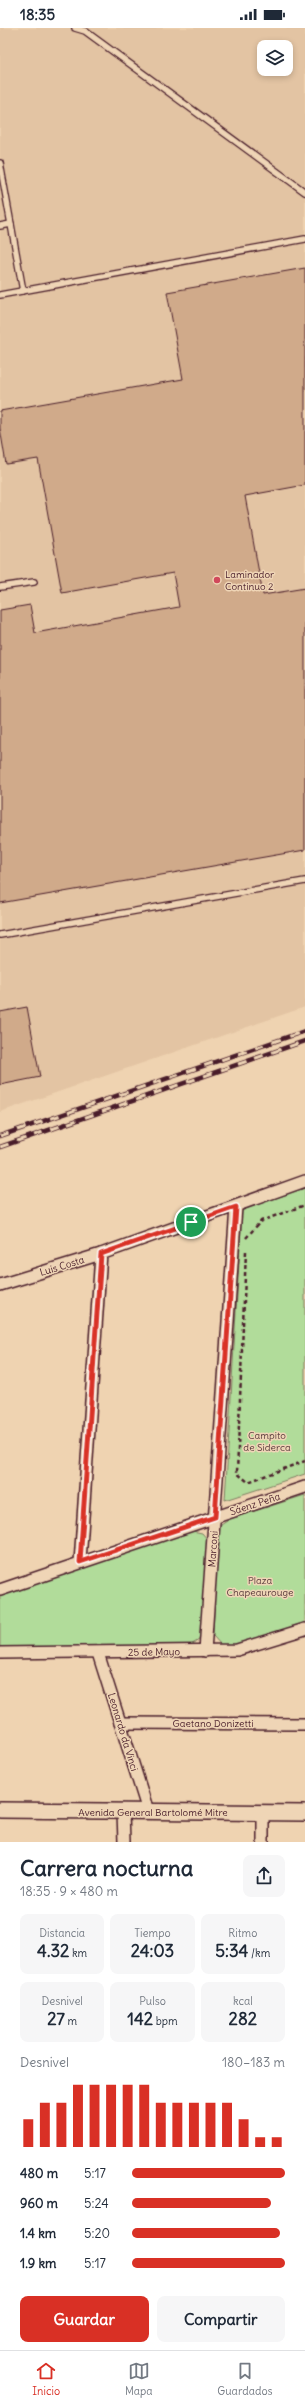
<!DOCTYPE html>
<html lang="es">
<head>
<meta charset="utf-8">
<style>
  body { margin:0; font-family:Delius,sans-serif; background:#f6f6f7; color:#1f2937; height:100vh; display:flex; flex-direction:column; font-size:15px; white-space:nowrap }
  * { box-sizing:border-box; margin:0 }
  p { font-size:13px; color:#747a83 }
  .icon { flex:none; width:22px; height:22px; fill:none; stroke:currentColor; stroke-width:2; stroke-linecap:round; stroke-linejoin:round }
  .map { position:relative; height:1814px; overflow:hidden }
  .details { display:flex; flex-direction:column; background:#fff; flex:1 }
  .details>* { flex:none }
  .fabs { position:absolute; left:257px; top:12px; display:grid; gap:8px }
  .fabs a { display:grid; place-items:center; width:36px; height:36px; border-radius:8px; background:#fff; box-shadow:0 2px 6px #0003; font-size:20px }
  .pin { position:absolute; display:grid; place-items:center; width:34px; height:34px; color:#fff; margin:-17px; border:2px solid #fff; border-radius:50%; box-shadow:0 1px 4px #0007 }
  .round { display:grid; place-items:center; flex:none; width:42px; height:42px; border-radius:8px; background:#f6f6f7 }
  .overview { display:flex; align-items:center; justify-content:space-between; height:68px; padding:0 20px }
  h1 { font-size:22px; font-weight:800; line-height:30px }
  .figures { display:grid; grid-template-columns:repeat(3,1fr); gap:6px; height:68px; padding:4px 20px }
  .figures div { display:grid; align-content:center; border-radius:8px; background:#f6f6f7; text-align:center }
  .figures b { font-size:17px; font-weight:800 }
  .figures small { font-size:11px; font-weight:400 }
  .figures p { font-size:11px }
  .chart { height:112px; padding:8px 20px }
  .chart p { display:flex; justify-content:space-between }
  .chart svg { width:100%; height:72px; margin-top:4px; stroke:#d93025; stroke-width:6 }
  .primary-button { display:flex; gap:8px; margin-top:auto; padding:8px 20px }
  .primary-button a { flex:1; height:46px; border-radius:8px; background:#d93025; color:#fff; font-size:16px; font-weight:800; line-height:46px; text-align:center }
  .primary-button a+a { background:#f6f6f7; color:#1f2937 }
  ul { padding:0 20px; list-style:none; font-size:13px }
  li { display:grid; grid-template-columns:64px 48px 1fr; align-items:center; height:30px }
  li i { height:10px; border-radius:5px; background:#d93025 }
  .status { display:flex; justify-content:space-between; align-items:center; height:28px; padding:0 20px; background:#fff; direction:ltr }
  .status svg { height:11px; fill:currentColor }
  .dock { display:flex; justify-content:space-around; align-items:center; height:56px; border-top:1px solid #e0e1e3; background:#fff; font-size:11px; color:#747a83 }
  .dock a { display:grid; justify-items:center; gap:2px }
  .dock .on { color:#d93025 }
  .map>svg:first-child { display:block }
</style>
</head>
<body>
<div class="status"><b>18:35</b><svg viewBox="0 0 49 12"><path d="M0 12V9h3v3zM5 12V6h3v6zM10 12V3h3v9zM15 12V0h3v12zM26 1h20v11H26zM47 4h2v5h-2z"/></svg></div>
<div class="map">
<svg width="305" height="1814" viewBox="0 0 305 1814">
  <rect width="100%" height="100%" fill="#efd3b1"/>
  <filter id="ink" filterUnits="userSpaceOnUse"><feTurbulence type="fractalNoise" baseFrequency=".025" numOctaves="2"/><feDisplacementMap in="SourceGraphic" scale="8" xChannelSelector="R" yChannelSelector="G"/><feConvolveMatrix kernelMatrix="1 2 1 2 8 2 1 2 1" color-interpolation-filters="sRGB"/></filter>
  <g filter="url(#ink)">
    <path fill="#e3c4a3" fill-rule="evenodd" d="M0 0H305V979L0 1084ZM264 19H286V41H264Z"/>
    <g fill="#b1dc9a" stroke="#7e7e62">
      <polygon points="305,1160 305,1446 225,1472 242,1182"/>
      <polygon points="305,1467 305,1595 238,1617 222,1618 213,1608 217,1505 221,1497 230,1491"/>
      <polygon points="192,1503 202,1505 208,1512 201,1605 199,1612 189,1618 0,1619 0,1567"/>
    </g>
    <g fill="#d0aa8a" stroke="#4a1f2b">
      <polygon points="305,240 305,457 245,468 263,567 305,560 305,822 0,875 0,582 30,577 35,605 179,579 173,545 62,565 38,431 6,436 0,400 0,383 183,351 167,264"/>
      <polygon points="27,979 40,1049 0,1057 0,984"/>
    </g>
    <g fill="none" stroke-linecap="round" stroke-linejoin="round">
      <defs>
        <g id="lane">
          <polyline points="75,0 85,3 305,164"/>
          <polyline points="0,135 23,263"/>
          <polyline points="0,198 11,196"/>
          <polyline points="0,267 305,211"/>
          <polyline points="0,559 34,554"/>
          <polyline points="0,907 305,853"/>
        </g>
        <g id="street">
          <polyline points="0,1257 101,1226 305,1153"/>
          <polyline points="80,1534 101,1226"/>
          <polyline points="0,1562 305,1459"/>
          <polyline points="205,1623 236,1179"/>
          <polyline points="0,1625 237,1622 305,1601"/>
          <polyline points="98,1625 148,1783"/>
          <polyline points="120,1695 305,1696"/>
          <polyline points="123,1783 124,1814"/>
          <polyline points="263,1814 263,1785"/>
        </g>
        <polyline id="secondary" points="0,1782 305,1785"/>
      </defs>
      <use href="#lane" stroke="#4a1f2b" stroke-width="8"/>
      <use href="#street" stroke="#4a1f2b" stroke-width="14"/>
      <use href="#secondary" stroke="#4a1f2b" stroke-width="18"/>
      <g stroke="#4a1f2b" stroke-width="2.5" stroke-dasharray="4 3" stroke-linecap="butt">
        <polyline points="246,1210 261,1193 305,1177"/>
        <polyline points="246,1223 237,1445 248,1454 305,1433"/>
      </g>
      <use href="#lane" stroke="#efd5b6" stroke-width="5.5"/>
      <use href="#street" stroke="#efd5b6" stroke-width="11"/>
      <use href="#secondary" stroke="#efd5b6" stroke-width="15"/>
      <defs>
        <g id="rail">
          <polyline points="0,1108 305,1003"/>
          <polyline points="0,1119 305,1013"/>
        </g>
      </defs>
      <use href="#rail" stroke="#4a1f2b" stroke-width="4.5"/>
      <use href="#rail" stroke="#efd5b6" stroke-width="3" stroke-dasharray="9" stroke-linecap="butt"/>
    </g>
  </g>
  <g fill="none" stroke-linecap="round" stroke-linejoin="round" filter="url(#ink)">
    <defs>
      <polygon id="route" points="236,1179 215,1489 80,1534 101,1226"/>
    </defs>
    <use href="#route" stroke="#fff" stroke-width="8"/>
    <use href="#route" stroke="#d93025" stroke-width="5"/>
  </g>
  <circle fill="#d1495b" stroke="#efd5b6" stroke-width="1.5" cx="217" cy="552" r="4"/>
  <g text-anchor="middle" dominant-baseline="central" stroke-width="3" stroke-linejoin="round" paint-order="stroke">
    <g font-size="10" fill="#4a1f2b" stroke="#efd5b6" text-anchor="start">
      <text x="225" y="546">Laminador<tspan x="225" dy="12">Continuo 2</tspan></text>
    </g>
    <g font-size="10" fill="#4a1f2b" stroke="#efd5b6">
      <text transform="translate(62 1238) rotate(-17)">Luis Costa</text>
      <text transform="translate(255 1476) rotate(-18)">Sáenz Peña</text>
      <text transform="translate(213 1521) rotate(-86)">Marconi</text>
      <text transform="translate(154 1624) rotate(-1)">25 de Mayo</text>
      <text x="213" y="1695">Gaetano Donizetti</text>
      <text transform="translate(123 1704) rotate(73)">Leonardo da Vinci</text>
      <text x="153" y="1784">Avenida General Bartolomé Mitre</text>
    </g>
    <g font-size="10" fill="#593b3c" stroke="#efd5b6">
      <text x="267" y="1407">Campito<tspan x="267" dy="12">de Siderca</tspan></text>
      <text x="260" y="1552">Plaza<tspan x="260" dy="12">Chapeaurouge</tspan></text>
    </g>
  </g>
</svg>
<div class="fabs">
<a><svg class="icon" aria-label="layers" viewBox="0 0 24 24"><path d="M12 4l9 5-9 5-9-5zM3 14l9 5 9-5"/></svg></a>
</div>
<div class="pin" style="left:191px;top:1194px;background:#1e9e55"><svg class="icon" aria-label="arrive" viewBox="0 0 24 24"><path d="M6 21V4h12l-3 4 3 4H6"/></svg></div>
</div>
<section class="details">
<div class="overview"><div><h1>Carrera nocturna</h1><p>18:35 · 9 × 480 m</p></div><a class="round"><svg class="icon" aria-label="share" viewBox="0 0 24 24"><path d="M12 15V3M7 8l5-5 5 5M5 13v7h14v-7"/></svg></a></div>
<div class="figures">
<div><p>Distancia</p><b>4.32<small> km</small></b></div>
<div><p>Tiempo</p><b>24:03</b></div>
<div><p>Ritmo</p><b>5:34<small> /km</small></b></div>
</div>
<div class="figures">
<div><p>Desnivel</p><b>27<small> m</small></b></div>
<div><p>Pulso</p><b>142<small> bpm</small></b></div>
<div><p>kcal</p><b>282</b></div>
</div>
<div class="chart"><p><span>Desnivel</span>180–183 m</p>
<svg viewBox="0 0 160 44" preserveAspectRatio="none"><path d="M5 44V27M15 44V17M25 44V17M35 44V6M45 44V6M55 44V6M65 44V6M75 44V6M85 44V17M95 44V17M105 44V17M115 44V17M125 44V17M135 44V27M145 44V38M155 44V38"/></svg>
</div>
<ul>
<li><b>480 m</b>5:17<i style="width:100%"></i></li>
<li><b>960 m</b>5:24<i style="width:91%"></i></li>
<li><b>1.4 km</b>5:20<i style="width:97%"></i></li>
<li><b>1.9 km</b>5:17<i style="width:100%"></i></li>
</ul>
<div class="primary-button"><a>Guardar</a><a>Compartir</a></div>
</section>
<nav class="dock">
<a class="on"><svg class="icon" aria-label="home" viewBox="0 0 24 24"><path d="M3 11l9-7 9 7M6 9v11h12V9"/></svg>Inicio</a>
<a><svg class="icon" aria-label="map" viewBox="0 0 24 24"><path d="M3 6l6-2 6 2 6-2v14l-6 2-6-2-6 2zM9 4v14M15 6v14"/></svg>Mapa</a>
<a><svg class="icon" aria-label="saved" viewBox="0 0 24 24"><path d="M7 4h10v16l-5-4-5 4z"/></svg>Guardados</a>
</nav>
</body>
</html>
